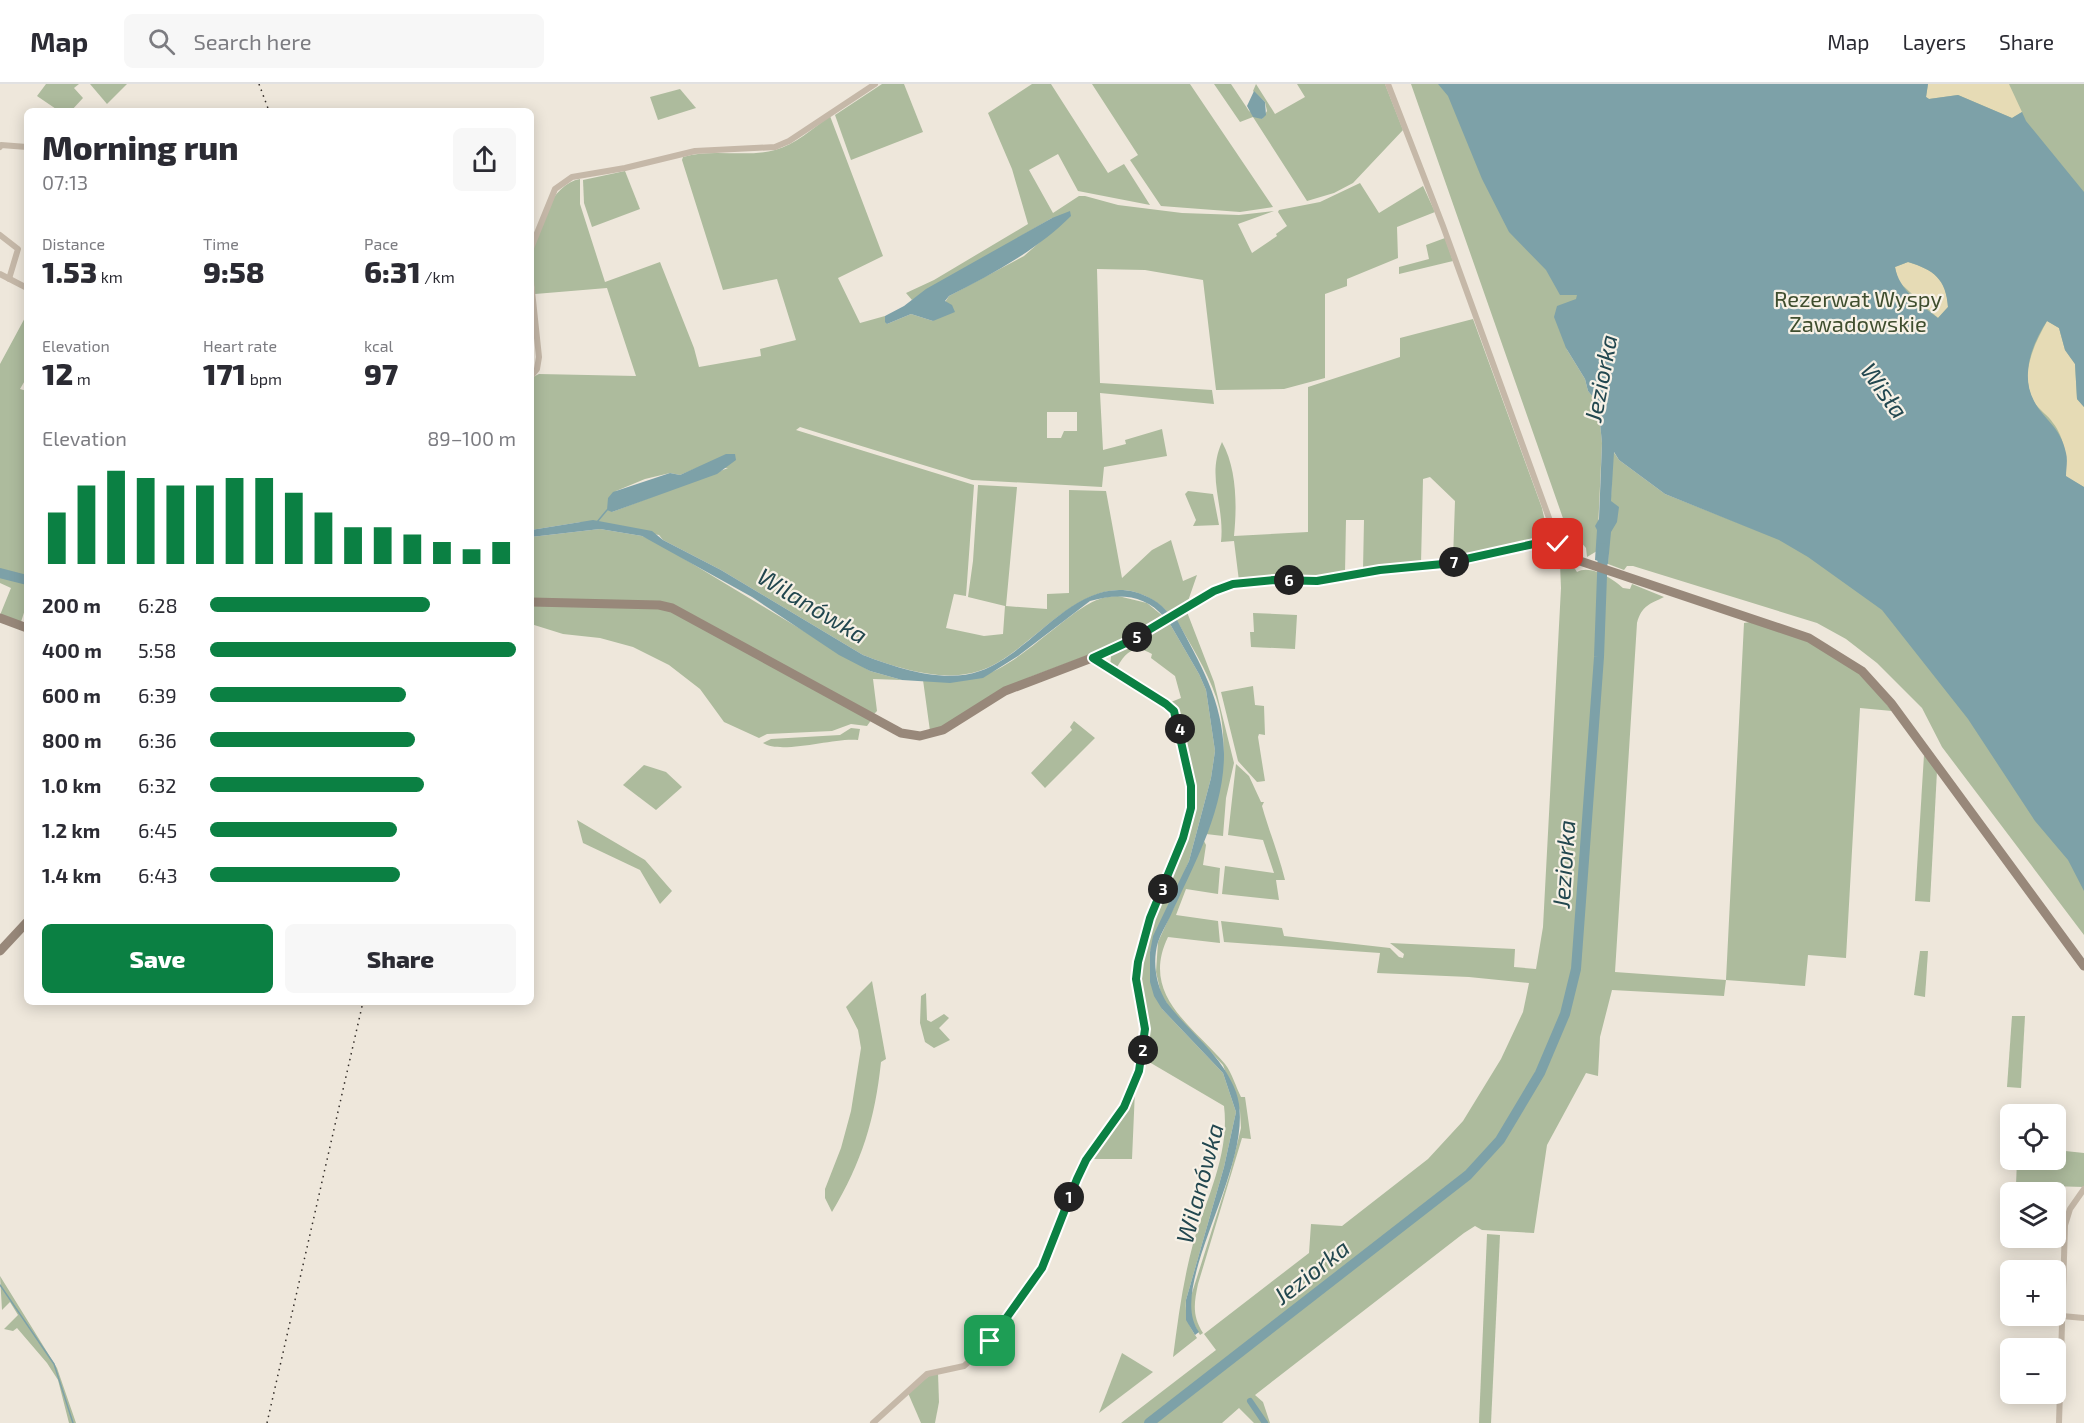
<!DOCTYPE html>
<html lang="en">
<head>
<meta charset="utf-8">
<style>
  body { margin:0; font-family:"Exo 2",sans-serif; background:#f7f7f7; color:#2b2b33; height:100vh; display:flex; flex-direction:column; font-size:22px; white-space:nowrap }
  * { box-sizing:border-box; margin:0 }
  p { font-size:20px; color:#7c7c81 }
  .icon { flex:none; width:33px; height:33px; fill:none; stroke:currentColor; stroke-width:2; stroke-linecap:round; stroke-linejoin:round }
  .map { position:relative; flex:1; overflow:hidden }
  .panel { position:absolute; left:24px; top:24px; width:510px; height:897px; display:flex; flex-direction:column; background:#fff; border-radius:9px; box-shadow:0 3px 15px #0003 }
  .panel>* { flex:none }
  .buttons { position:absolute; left:2000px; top:1020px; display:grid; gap:12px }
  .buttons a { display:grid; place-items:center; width:66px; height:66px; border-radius:9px; background:#fff; box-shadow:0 3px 15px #0003; font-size:30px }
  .pin { position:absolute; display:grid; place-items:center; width:51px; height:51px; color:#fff; margin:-26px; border-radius:12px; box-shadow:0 3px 9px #0006 }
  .km { position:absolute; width:30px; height:30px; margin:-15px; border-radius:50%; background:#222; color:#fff; font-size:16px; line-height:30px; text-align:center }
  .round { display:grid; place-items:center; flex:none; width:63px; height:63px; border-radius:9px; background:#f7f7f7 }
  .overview { display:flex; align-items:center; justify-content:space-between; height:102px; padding:0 18px }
  h1 { font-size:33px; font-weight:800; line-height:45px }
  .stats { display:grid; grid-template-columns:repeat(3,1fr); gap:9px; height:102px; padding:6px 18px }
  .stats div { display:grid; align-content:center }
  .stats b { font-size:30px; font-weight:800 }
  .stats small { font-size:16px; font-weight:400 }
  .stats p { font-size:16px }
  .chart { height:168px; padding:12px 18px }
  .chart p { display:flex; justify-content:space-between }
  .chart svg { width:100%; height:108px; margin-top:6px; stroke:#0b8043; stroke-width:6 }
  .button { display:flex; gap:12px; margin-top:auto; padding:12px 18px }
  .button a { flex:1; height:69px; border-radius:9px; background:#0b8043; color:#fff; font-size:24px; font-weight:800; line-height:69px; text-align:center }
  .button a+a { background:#f7f7f7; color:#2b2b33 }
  ul { padding:0 18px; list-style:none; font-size:20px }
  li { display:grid; grid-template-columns:96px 72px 1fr; align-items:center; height:45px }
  li i { height:15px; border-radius:8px; background:#0b8043 }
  header { display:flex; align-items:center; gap:36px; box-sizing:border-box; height:84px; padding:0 30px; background:#fff; border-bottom:2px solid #e1e1e2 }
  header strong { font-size:28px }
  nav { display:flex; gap:33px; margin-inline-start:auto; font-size:21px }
  .search { width:420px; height:54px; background:#f7f7f7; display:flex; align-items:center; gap:15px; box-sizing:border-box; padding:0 21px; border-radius:9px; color:#7c7c81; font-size:22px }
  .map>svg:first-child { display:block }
</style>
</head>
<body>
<header>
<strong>Map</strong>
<div class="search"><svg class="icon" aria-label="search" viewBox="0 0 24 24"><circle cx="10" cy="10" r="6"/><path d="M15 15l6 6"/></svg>Search here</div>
<nav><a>Map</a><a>Layers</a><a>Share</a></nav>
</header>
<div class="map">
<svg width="2084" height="1339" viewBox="0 0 2084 1339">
  <rect width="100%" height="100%" fill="#eee7db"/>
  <g fill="#adbb9d" fill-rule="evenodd">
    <polygon points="46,0 79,0 74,4 83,14 71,27 59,27 37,12"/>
    <polygon points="90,0 127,0 107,20"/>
    <polygon points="882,0 904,0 923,48 851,76 835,31"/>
    <path d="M1032 0H1051L1108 89 1124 80 1150 121 1078 107 1058 70 1029 86 1053 129 1079 112H1085L1118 121 1182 129 1239 131 1274 127 1238 140 1252 169 1277 152 1276 150 1287 142 1278 128 1279 126 1320 118 1360 99 1379 129 1423 102 1435 128 1397 143 1398 174 1347 195V202L1325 210V294L1284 305 1216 306 1203 196 1145 186 1097 185 1100 299 1212 306 1214 320 1100 309 1103 366 1126 360 1125 356 1162 345 1167 372 1104 383 1102 403 972 396 819 349 800 343 796 346 974 401 966 512 954 510 946 544 984 552 1003 550 1005 522 968 513 973 477 978 401 1017 403 1006 522 1047 525V510L1069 509V406L1106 407 1122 494 1152 466 1171 456 1183 497 1197 491 1187 520 1169 530C1160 519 1148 512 1135 508 1076 493 1031 570 979 587 943 599 897 584 863 571L721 486 663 456 659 451 581 438 531 446V294L539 290 636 292 607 204 535 210C534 198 531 185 532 173 533 148 552 99 580 95V120L605 198 660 178 694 264 699 283 756 273 761 272 760 265 796 256 777 195 723 206 682 76 683 73C713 64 744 74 775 66 795 61 813 44 830 32L883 172 838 194 860 239 885 232 887 240 911 230 933 237 949 212 1024 172 1057 143 1052 134 912 216 906 209 934 196 1028 140 1012 85 988 29ZM1047 328H1077V347H1064L1061 354H1047ZM699 383 728 384 612 428 613 412 616 407 645 395 670 389 680 391Z"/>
    <polygon points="1092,0 1190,0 1273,123 1240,128 1161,122 1130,76 1138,71"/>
    <polygon points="1214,0 1231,0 1249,27 1262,35 1267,27 1265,18 1253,7 1256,0 1275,30 1305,13 1297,0 1385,0 1403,46 1353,99 1334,109 1307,117 1253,33 1240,38"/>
    <polygon points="1411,0 2084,0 2084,851 1942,663 1922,624 1877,579 1846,555 1817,539 1633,482 1627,482 1624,486 1608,480 1613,367 1619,376 1665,410 1779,455 1566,264 1585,295 1588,307 1598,319 1602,359 1597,467 1587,473 1586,464 1565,440"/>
    <polygon points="680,5 696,24 658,36 650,13"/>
    <polygon points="625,87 640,125 592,143 584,119 583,96"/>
    <polygon points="1445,154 1453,177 1399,190 1399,183 1429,175 1426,161"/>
    <polygon points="27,230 27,293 20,305 27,307 27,519 21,538 0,531 11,504 0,499 0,280"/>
    <path d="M1473 235 1542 424 1548 451 1453 475 1455 417 1430 393 1423 395 1421 480 1363 486 1364 436H1346L1345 489 1309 495 1239 497 1234 457 1221 458C1225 421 1206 393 1222 358 1237 385 1237 422 1234 452L1308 448V303L1400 273V254Z"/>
    <polygon points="1188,407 1213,410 1219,441 1193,442 1196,436 1185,410"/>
    <polygon points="600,445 642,452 658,459 870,587 902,596 873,595 877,627 874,630 669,519 531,515 531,453"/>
    <path d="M1545 462 1567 478V483L1573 482 1577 488C1591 480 1614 496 1623 504L1630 505 1632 500 1664 513C1650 520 1642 521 1637 539L1615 888 1726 896 1744 539 1750 538 1807 557 1862 590 1892 627 1860 624 1846 874 1808 871 1805 902 1726 896 1724 912 1612 906 1600 953 1598 992 1586 989 1547 1061 1534 1149 1482 1146 1475 1142 1464 1149 1255 1311 1263 1318 1270 1339H1254L1239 1324 1222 1339H1121L1216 1266 1204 1250 1309 1169 1311 1140 1342 1142 1428 1075 1463 1037 1501 975 1523 928 1529 899 1469 893 1377 889 1380 869 1224 858 1221 837 1282 844 1284 852 1390 864 1399 873 1403 874 1404 870 1390 859 1515 865 1514 883 1536 885 1543 843 1561 504 1560 480 1543 470Z"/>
    <path d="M1118 512 1147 519 1164 533 1121 559 1030 593 941 644 930 647 923 596C989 605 1016 574 1064 537 1082 524 1095 512 1118 512Z"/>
    <polygon points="531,521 655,523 672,527 872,635 867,642 851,640 832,647 767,650 759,654 724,638 700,605 669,581 633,563 600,554 563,550 531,540"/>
    <path d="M1187 528 1214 598 1234 679 1226 714 1223 752 1206 750C1221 707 1231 658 1216 613 1207 586 1190 560 1176 535Z"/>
    <polygon points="1253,529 1297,531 1295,565 1251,563 1250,548 1254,548"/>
    <path d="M1165 540H1170L1199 590 1206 606 1215 667 1211 694 1189 777 1150 868 1162 925 1223 989 1236 1028 1224 1083 1186 1216C1185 1232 1188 1241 1197 1254L1173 1273C1178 1235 1183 1197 1193 1160 1206 1115 1230 1070 1224 1022L1144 975 1148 940 1138 893 1140 880 1153 832 1186 753 1193 699 1181 637 1171 618 1181 614 1175 592 1151 574 1152 570C1133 559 1124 570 1115 587L1110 584 1111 572 1114 569Z"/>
    <polygon points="1253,602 1255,621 1264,622 1265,651 1259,650 1258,653 1265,697 1257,698 1238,677 1221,608"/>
    <polygon points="1074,637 1095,654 1045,704 1031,689 1072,646 1070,643"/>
    <path d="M851 644 860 645 858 656C835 653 782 671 763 659L771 655 840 651Z"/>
    <polygon points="1924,671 1937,687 1930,818 1915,817"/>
    <path d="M1236 680 1249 692 1261 718H1264L1262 722C1269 747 1279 771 1285 796H1276L1279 816 1222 810 1225 782 1274 789 1263 756 1228 751Z"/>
    <polygon points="644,681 666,688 682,703 656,726 623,701"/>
    <polygon points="577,736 645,776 672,807 660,820 640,786 583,759"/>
    <path d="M1204 757 1206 761 1203 781 1220 784 1218 810 1186 805 1176 831 1218 837 1220 859 1168 853C1140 911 1192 941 1225 980 1232 989 1236 1003 1241 1013H1245L1251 1055 1242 1054 1198 1200C1194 1219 1192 1232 1203 1249L1200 1251 1190 1233 1191 1212 1230 1089 1241 1044 1240 1027 1223 981 1171 926 1161 910 1156 888 1158 858Z"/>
    <polygon points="1920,867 1928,867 1925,913 1914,911"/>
    <path d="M872 897 886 975 881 978C875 1035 862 1078 832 1128L825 1114V1105L841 1064 851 1027 861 964 858 946 846 923Z"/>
    <polygon points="926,909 927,936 931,938 944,930 949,934 939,944 950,956 934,964 925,958 920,939 921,912"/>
    <polygon points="2012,932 2025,932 2021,1004 2007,1003"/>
    <polygon points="1135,1006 1132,1075 1090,1075 1115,1041"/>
    <polygon points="2055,1042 2057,1042 2056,1066 2084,1069 2084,1103 2016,1101 2017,1076 2055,1076"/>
    <polygon points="1487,1150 1500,1151 1491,1339 1479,1339"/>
    <polygon points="0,1192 57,1284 76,1339 69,1339 58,1296 47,1279 17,1244 13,1247 4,1245 18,1231 10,1218 2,1226"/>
    <polygon points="1122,1269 1153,1288 1099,1329"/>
    <polygon points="938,1289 939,1318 935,1339 921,1339 908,1309 929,1292"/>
  </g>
  <g fill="#e6dbb5">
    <polygon points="1928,0 2009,0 2022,28 2012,34 1958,11 1929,15 1926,13"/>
    <path d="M1908 178C1934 186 1946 195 1948 223L1938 234 1898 197 1895 183Z"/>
    <path d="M2047 237 2059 244 2065 266 2075 280 2077 315 2084 323V403L2066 393C2066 374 2065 354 2053 339 2048 331 2038 325 2034 318 2019 290 2034 261 2047 237Z"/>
  </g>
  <g fill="#7da1a8" fill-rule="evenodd">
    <path d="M1438 0H1928L1926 13 1929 15 1958 11 2012 34 2022 28 2026 37 2084 108V323L2077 315 2075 280 2065 266 2059 244 2047 237C2032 260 2020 291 2034 317 2043 335 2061 343 2066 369 2068 376 2066 385 2066 392L2084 403V807L2068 776 2035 737 1968 635 1882 526 1808 473 1779 456 1665 410 1619 376 1614 368 1611 417 1619 423 1617 438 1611 448 1608 480 1595 476 1597 446 1595 442 1599 435 1602 359 1598 319 1588 307 1585 295 1566 264 1554 233 1557 222 1576 215 1577 211H1560L1546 186 1509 148 1482 95 1448 12ZM1908 178C1934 186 1946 195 1948 223L1938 234C1921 221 1899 206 1895 183Z"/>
    <polygon points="1254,7 1265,18 1266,31 1262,35 1253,33 1247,22"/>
    <path d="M1070 127 1071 132C1037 166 993 190 949 212L945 217 952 221 955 228 933 237 911 230 887 240 885 238V232L904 222 926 205 1052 134Z"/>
    <polygon points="726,370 735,370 736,376 717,390 612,428 607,426 608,414 613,408 670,389 680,391"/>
    <path d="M593 436 652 447 663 456 721 486 863 571C897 584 944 600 980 587 1033 569 1074 493 1135 508 1148 512 1160 518 1169 530L1164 533C1145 510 1117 509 1090 517L1018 572 983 594 950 599 902 596 870 587 839 571 752 513 642 452 600 445 531 453V446Z"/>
    <path d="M1176 534C1200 580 1223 616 1224 670 1224 728 1193 782 1170 833 1166 841 1161 849 1158 858 1152 878 1156 902 1167 919 1190 949 1223 972 1236 1008 1260 1076 1164 1201 1199 1248L1195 1251 1186 1236V1216L1224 1083 1236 1028 1223 989 1162 925 1154 912 1150 898V868L1153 852 1189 777 1211 694 1215 667 1206 606 1199 590 1170 540Z"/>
  </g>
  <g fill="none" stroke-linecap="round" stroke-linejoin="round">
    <g stroke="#7da1a8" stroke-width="1.5">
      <polyline points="597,438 607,426"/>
      <polyline points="0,1201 54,1280 73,1339"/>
    </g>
    <polyline stroke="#7da1a8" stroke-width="6" points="1250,1317 1265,1339"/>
    <g stroke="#7da1a8" stroke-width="10">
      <polyline points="0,489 27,496"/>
      <polyline points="1149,1339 1468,1091 1500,1056 1540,989 1565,930 1576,885 1599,573 1603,464"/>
    </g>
    <g stroke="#c5b8a8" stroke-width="6">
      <polyline points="1388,0 1443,142 1553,445 1551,458"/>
      <polyline points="0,63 1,61 27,63"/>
      <polyline points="0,151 18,165 9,195"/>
      <polyline points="531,164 555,105 572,93 625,84 695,67 775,63 789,57 875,0"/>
      <polyline points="0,190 27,204"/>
      <polyline points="531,197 539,273 537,285 531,292"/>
      <polyline points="2062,1232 2084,1234"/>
      <polyline points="873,1339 927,1290 964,1282 986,1262 1042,1184 1077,1095 1131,1009 1139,987 1145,953 1136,895 1138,878 1150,834 1183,754 1191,724 1191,702 1174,627 1093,574"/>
      <polyline points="2059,1339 2065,1141 2070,1125 2084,1105"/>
    </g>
    <g stroke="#98887a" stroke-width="9">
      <polyline points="531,518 659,521 672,524 901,649 920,652 943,646 1005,607 1118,564 1214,507 1233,500 1274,496 1317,497 1380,486 1443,480 1531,460 1551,458 1574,475 1809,554 1862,587 1891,619 2084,882"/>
      <polyline points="0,534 27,544"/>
      <polyline points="0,867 27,838"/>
    </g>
    <g stroke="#322c27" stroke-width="1.5" stroke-dasharray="1.5 4.5" stroke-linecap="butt">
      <polyline points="259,0 269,27"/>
      <polyline points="267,1339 363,918"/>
    </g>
  </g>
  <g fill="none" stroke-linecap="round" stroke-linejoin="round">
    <defs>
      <polyline id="route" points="990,1257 1042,1184 1077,1095 1086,1076 1124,1023 1139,987 1145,945 1136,895 1138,878 1150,834 1183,754 1191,724 1191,702 1174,627 1166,620 1093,574 1130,557 1214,507 1233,500 1274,496 1317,497 1380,486 1443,480 1543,458 1558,460"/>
    </defs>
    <use href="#route" stroke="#fff" stroke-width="12"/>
    <use href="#route" stroke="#0b8043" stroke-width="8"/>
  </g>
  <g text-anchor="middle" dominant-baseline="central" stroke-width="4.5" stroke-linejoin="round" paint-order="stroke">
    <g font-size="22" fill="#3f4e2e" stroke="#f7f1e6">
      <text x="1858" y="214">Rezerwat Wyspy<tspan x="1858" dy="25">Zawadowskie</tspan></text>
    </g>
    <g font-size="24" font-style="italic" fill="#22474f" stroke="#f7f1e6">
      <text transform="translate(1600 294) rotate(-79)">Jeziorka</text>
      <text transform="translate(1885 306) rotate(54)">Wisła</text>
      <text transform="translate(813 521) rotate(31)">Wilanówka</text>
      <text transform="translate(1563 780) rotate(-86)">Jeziorka</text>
      <text transform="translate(1199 1099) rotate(-75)">Wilanówka</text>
      <text transform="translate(1311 1187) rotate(-38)">Jeziorka</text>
    </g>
  </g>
</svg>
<div class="buttons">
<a><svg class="icon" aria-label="locate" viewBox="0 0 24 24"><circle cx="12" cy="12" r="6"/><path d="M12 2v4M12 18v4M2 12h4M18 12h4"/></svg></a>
<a><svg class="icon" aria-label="layers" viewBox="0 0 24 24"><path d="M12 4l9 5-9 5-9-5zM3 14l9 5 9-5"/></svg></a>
<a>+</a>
<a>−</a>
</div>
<div class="pin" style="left:990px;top:1257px;background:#1e9e55"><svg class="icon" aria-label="arrive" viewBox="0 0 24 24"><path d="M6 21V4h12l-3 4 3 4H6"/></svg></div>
<div class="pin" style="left:1558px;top:460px;background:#d93025"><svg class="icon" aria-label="check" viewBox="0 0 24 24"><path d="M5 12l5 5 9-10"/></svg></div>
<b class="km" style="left:1069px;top:1113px">1</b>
<b class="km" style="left:1143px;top:966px">2</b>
<b class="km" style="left:1163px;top:805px">3</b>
<b class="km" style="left:1180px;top:645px">4</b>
<b class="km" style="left:1137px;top:553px">5</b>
<b class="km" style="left:1289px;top:496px">6</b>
<b class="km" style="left:1454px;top:478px">7</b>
<section class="panel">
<div class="overview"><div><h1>Morning run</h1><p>07:13</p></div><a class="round"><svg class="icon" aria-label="share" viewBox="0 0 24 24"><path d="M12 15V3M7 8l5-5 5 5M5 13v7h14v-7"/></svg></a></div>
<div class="stats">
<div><p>Distance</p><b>1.53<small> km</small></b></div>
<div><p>Time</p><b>9:58</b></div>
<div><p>Pace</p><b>6:31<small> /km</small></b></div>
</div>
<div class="stats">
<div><p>Elevation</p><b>12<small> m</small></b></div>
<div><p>Heart rate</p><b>171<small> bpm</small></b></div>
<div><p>kcal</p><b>97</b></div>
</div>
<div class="chart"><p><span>Elevation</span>89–100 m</p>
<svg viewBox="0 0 160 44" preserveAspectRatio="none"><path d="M5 44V23M15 44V12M25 44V6M35 44V9M45 44V12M55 44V12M65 44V9M75 44V9M85 44V15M95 44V23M105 44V29M115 44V29M125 44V32M135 44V35M145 44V38M155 44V35"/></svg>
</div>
<ul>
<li><b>200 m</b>6:28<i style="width:72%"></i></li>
<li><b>400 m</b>5:58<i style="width:100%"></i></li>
<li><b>600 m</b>6:39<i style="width:64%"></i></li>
<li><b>800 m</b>6:36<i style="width:67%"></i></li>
<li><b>1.0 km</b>6:32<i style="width:70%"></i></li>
<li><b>1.2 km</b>6:45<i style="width:61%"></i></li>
<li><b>1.4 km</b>6:43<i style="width:62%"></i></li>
</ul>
<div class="button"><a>Save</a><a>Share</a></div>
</section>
</div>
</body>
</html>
